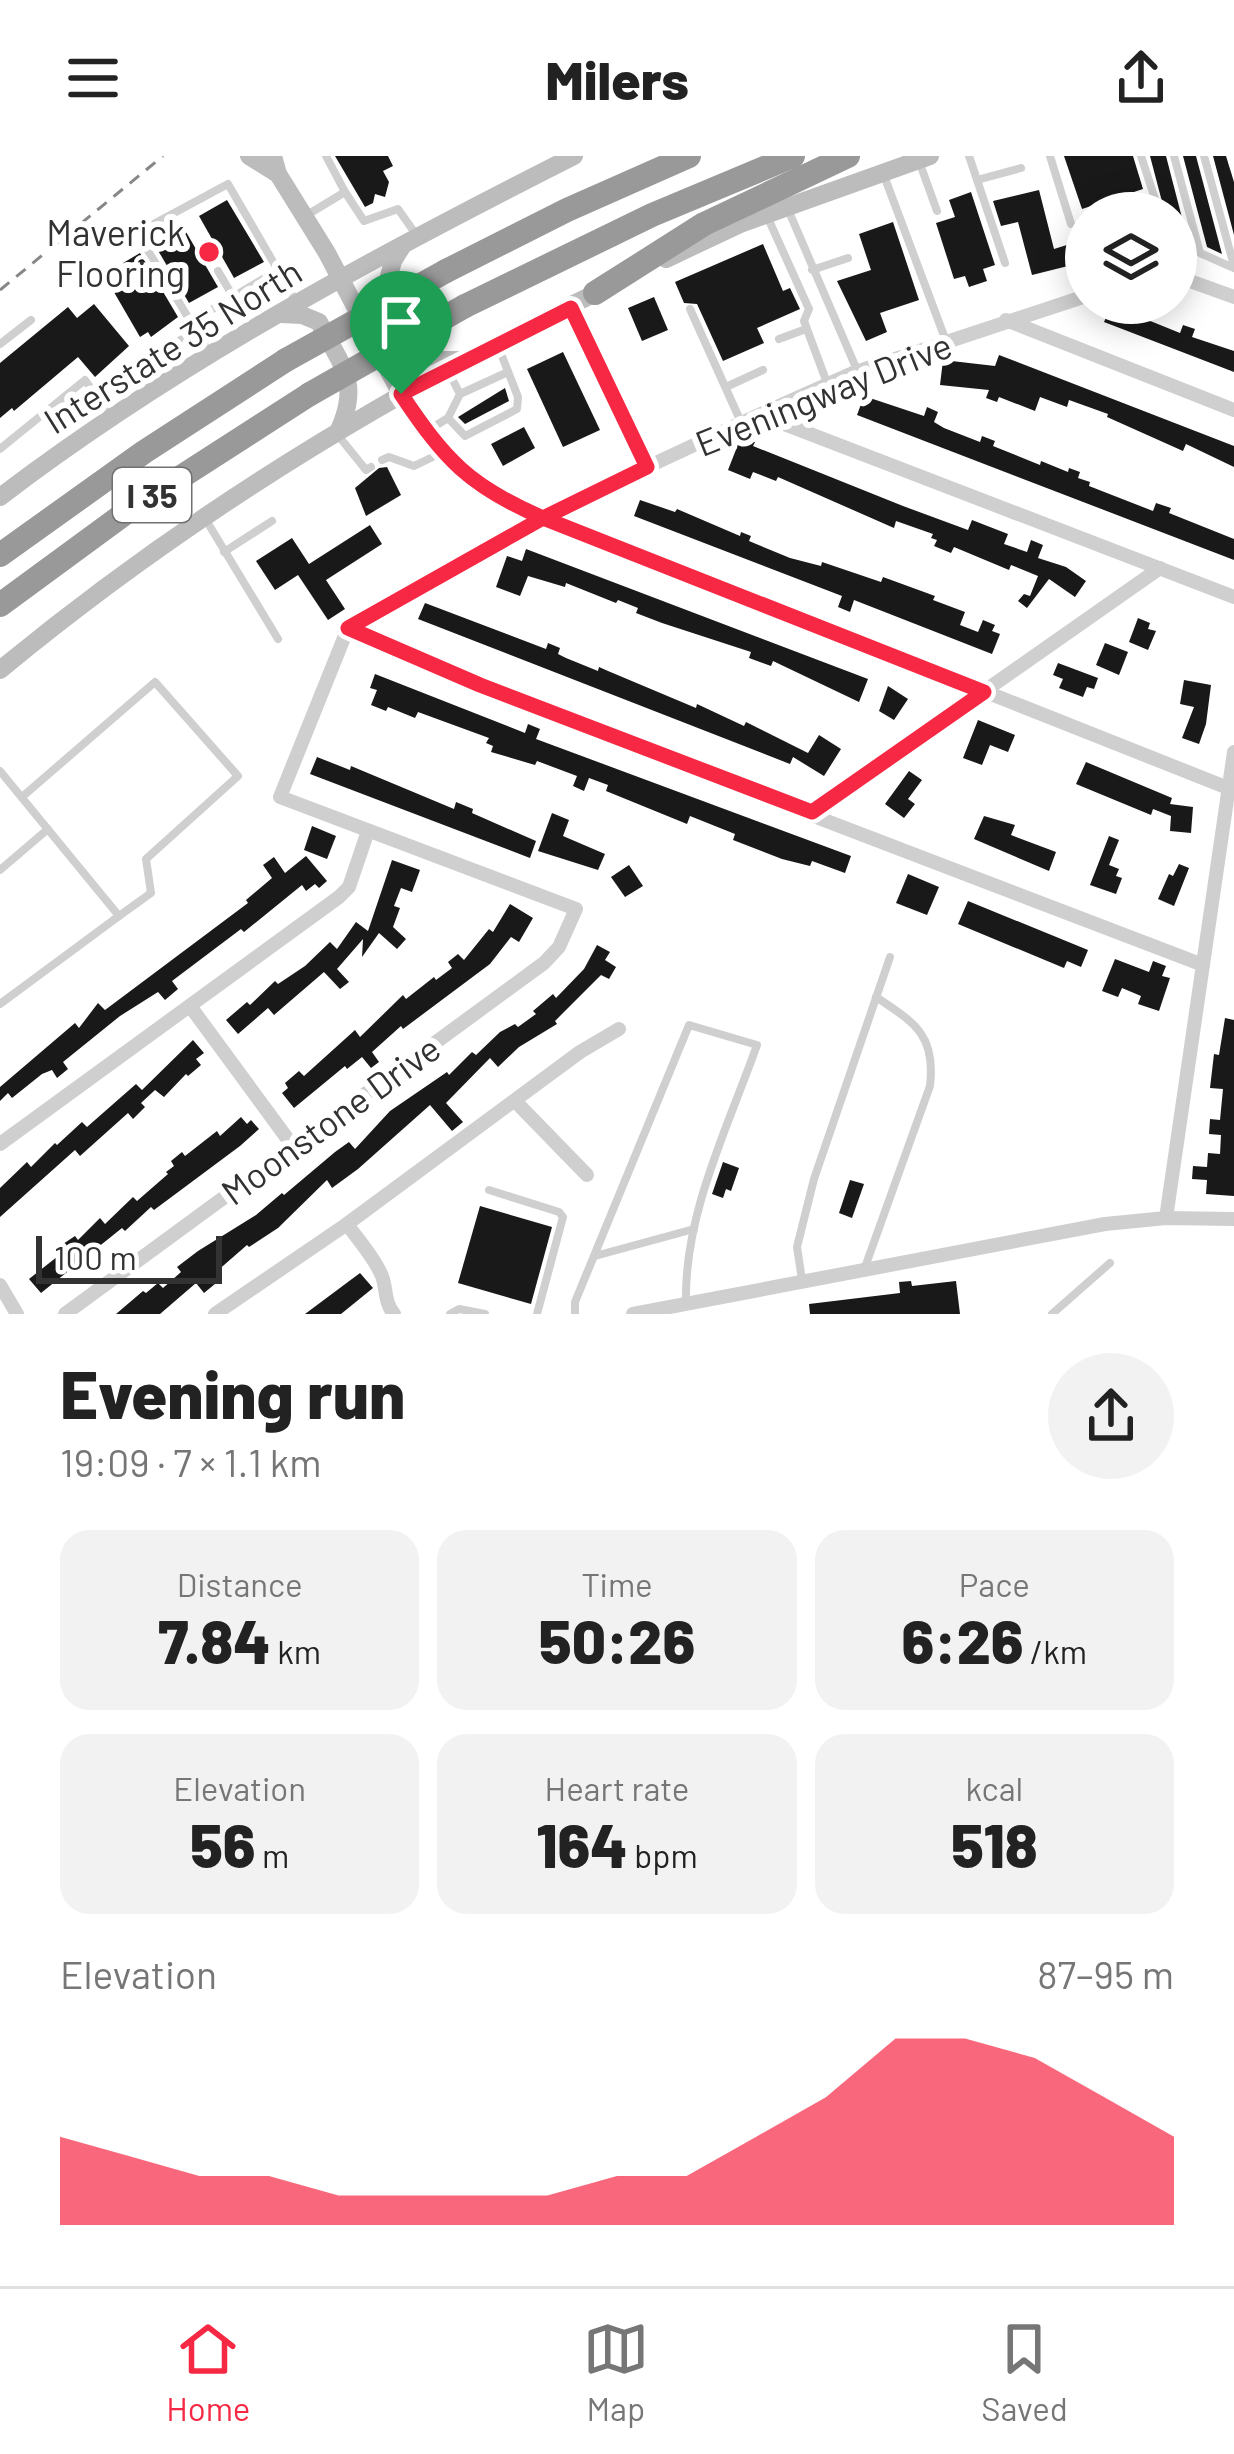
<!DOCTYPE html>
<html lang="en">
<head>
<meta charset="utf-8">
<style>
  body { margin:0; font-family:Barlow,sans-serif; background:#f2f2f2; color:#222; height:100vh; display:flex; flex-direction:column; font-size:45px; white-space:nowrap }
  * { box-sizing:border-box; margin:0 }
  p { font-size:39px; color:#767676 }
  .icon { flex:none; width:66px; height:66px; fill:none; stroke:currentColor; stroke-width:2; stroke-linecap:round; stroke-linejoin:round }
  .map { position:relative; height:1158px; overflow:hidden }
  .side { display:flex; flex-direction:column; background:#fff; flex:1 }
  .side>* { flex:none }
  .buttons { position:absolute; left:1065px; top:36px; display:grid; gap:24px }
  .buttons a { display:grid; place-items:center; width:132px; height:132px; border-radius:50%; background:#fff; box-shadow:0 6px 30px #0003; font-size:60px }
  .scale { position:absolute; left:36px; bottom:30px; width:186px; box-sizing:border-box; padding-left:12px; border:6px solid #323232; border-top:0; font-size:33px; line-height:42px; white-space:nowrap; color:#323232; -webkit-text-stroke:9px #fff; paint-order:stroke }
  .pin { position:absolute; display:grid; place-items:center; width:102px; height:102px; color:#fff; margin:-123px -51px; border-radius:50% 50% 50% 0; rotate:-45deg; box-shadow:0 0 12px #0007 }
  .pin .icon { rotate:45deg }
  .round { display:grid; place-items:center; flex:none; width:126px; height:126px; border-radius:63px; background:#f2f2f2 }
  .summary { display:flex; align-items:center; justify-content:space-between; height:204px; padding:0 60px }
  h1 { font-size:66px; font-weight:800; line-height:90px }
  .stats { display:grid; grid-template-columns:repeat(3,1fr); gap:18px; height:204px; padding:12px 60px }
  .stats div { display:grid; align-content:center; border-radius:30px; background:#f2f2f2; text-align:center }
  .stats b { font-size:60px; font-weight:800 }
  .stats small { font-size:33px; font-weight:400 }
  .stats p { font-size:33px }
  .chart { height:336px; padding:24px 60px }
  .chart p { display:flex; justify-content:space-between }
  .chart svg { width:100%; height:216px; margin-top:12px; fill:#f62844; opacity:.7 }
  header { display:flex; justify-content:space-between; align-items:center; height:156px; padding:0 60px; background:#fff; font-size:54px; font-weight:800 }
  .tabs { display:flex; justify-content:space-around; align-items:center; height:168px; border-top:3px solid #e0e0e0; background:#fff; font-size:33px; color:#767676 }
  .tabs a { display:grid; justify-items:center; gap:6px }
  .tabs .on { color:#f62844 }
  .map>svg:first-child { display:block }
</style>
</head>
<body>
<header><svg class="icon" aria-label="menu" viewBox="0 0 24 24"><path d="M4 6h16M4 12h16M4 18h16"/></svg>Milers<svg class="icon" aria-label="share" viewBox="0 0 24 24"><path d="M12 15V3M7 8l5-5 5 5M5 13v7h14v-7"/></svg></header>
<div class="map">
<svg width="1234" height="1158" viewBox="0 0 1234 1158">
  <rect width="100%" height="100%" fill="#fff"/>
  <g fill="#191919">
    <polygon points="335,0 388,0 393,10 383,15 389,26 385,41 375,38 373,47 365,51"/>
    <polygon points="1064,0 1133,0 1143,33 1082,53"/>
    <polygon points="1150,0 1166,0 1188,85 1176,88 1176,57 1165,57"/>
    <polygon points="1183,0 1196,0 1222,98 1207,91"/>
    <polygon points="1213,0 1226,0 1234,26 1234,79"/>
    <polygon points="1039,34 1054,93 1086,83 1086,114 1074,117 1072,109 1032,119 1018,66 1001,70 993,45"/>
    <polygon points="971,36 995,109 983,113 987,125 969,131 965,120 954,123 936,67 955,61 949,44"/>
    <polygon points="227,44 264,106 234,122 199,60"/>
    <polygon points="893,66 919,144 880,157 887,176 866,185 837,125 871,114 859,78"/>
    <polygon points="182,69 218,131 189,147 153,86"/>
    <polygon points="763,88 783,135 790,132 800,153 757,172 764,187 723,205 697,148 684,147 675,126"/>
    <polygon points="140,97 178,161 151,181 148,176 140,181 111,131 130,120 123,107"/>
    <polygon points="654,141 668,174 642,185 628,152"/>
    <polygon points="94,148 129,190 95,221 78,201 14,255 12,252 0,262 0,207 68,151 77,162"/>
    <polygon points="1111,150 1127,156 1130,151 1140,155 1138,160 1180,177 1183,169 1195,173 1192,181 1234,195 1234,216 1104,166"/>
    <polygon points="563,196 600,274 563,291 527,213"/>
    <polygon points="999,199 1234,290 1234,311 1186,288 1183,295 1107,261 1108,258 1069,244 1067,251 1040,241 1035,255 999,241 997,246 986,242 989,234 940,229 943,204 995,210"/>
    <polygon points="505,232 509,245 465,268 458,261"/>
    <polygon points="864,240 924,260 927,251 938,256 934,266 944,272 980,286 982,280 995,285 993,290 1040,309 1041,305 1068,316 1069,312 1080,316 1078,322 1090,326 1089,330 1153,355 1156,347 1171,352 1169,357 1234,383 1234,404 857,259"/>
    <polygon points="524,271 535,292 503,310 491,288"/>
    <polygon points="740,280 755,286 753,290 903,350 968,374 972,364 1008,378 1004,388 1027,396 1031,384 1043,389 1038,402 1066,411 1086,425 1075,441 1049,423 1027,452 1018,445 1024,438 1030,440 1038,420 1011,409 1009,414 954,391 951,397 934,390 937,384 931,382 933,378 896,365 894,372 778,321 776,325 753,316 750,323 728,314 737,291 732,290"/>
    <polygon points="387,311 401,339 366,360 355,332 379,312"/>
    <polygon points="640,344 675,356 677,353 740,380 741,376 751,380 749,385 790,402 821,410 822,406 881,426 883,421 935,440 933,444 965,456 960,469 978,476 983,464 995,469 992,475 1000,478 992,498 854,444 850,456 838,451 842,440 634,360"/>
    <polygon points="370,369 382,388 326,424 345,453 328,464 298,419 275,434 256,405 292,382 309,408"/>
    <polygon points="526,393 868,523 859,546 773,505 771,510 749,502 751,496 662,467 636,457 638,452 618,444 616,447 566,427 565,431 528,420 520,440 496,431 507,400 522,405"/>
    <polygon points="425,447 546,493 548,487 560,492 558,498 566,502 598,515 599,511 608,515 696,552 697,548 744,570 746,566 808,597 819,579 841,593 824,620 793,601 790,608 418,463"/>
    <polygon points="1138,462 1150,467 1148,473 1156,475 1148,494 1129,486"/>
    <polygon points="1105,487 1128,496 1119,519 1096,509"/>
    <polygon points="1058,507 1098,522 1094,533 1087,531 1083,541 1059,532 1063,523 1053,519"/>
    <polygon points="375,518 525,577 528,568 540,573 536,583 851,700 845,717 812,705 810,710 782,703 733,684 735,678 690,660 687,668 606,635 608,629 589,622 584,635 573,630 577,620 537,605 535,609 491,596 493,590 486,587 489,582 418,556 415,562 388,551 386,555 371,549 377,534 370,532"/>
    <polygon points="1184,524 1211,529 1206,568 1199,588 1182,582 1194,551 1180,548"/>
    <polygon points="888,530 908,543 894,564 879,555"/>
    <polygon points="978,564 1015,579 1008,596 990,589 982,609 963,602"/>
    <polygon points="317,601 350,614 351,610 454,653 456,646 473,653 472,657 536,685 530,702 310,618"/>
    <polygon points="1086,606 1172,642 1170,648 1193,651 1191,677 1170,675 1171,660 1153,653 1151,659 1076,628"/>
    <polygon points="909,615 922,624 908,643 915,648 904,662 885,648"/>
    <polygon points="552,657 569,664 563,680 605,698 598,714 538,695"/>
    <polygon points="984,660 1015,669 1011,679 1056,696 1049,715 974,683"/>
    <polygon points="312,670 336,680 327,703 304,694"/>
    <polygon points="1109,680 1119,684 1109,709 1119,713 1116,720 1122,722 1116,738 1090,729"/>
    <polygon points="306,700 327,725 319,732 315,728 306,735 302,729 244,776 241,773 172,825 178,833 165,844 158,836 120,860 63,906 68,913 57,922 52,914 42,918 12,942 8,937 0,945 0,931 75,867 79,872 98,847 105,854 248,747 246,744 272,722 263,709 274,701 285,717"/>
    <polygon points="392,704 420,714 412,736 401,732 394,750 400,752 393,771 406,783 397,793 379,777 362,801 363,783 337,813 349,826 340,833 324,816 274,859 268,852 238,878 226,864 247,846 250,849 275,825 278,828 305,810 330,786 337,793 356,766 368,775"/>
    <polygon points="1179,708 1189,712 1174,750 1158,743 1169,718 1173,720"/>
    <polygon points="629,709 643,730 625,741 611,721"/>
    <polygon points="908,718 939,731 927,759 896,747"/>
    <polygon points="968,745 1088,794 1081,811 1067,805 1064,812 958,768"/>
    <polygon points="510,748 533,762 519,786 511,781 490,808 403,873 401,870 372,896 379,906 371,912 362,901 347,913 345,910 294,952 282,937 288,932 285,927 299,915 304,920 355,874 360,881 403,839 406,843 434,821 436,824 452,812 448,806 458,798 464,804 489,773 493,776"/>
    <polygon points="597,789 610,796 605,804 616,811 609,823 601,819 555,865 557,868 519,891 498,911 490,902 446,947 463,966 452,975 430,949 358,1013 332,1032 327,1024 278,1072 249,1091 247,1089 216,1116 221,1123 204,1137 196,1127 160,1158 116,1158 143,1135 146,1137 158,1127 163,1132 181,1116 177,1111 198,1095 256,1059 282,1037 284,1039 335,996 349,986 355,993 390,955 447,916 449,919 472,896 476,899 500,876 515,868 518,871 536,858 533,855 553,838 556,842 584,813"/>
    <polygon points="1115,803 1149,816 1153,805 1166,810 1162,820 1170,822 1159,855 1138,848 1141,840 1122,832 1118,841 1102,835"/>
    <polygon points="1225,862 1234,864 1234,1040 1206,1038 1207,1024 1192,1023 1193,1010 1207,1011 1208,997 1220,998 1221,979 1209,978 1210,963 1220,964 1223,933 1210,932 1214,898 1219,899"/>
    <polygon points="193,884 204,897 196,903 201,909 188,920 186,918 164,941 155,934 141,947 145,951 133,963 128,957 80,1000 75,994 0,1061 0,1032 27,1006 31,1011 55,987 57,989 82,966 87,971 136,928 142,934"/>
    <polygon points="241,961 247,968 251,964 259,973 240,990 154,1054 151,1051 125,1075 122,1072 41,1137 29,1123 67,1093 63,1088 75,1080 78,1084 100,1062 105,1068 133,1041 137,1045 168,1018 166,1016 174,1010 171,1005 182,996 185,1000 217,975 220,980"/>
    <polygon points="723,1006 739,1012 731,1035 726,1033 723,1042 712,1038"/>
    <polygon points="850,1024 864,1028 852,1062 839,1057"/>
    <polygon points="480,1050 552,1071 531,1148 458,1127"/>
    <polygon points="360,1117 373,1132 341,1158 305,1158"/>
    <polygon points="911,1125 912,1130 956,1125 960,1158 810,1158 809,1148 900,1137 899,1126"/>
  </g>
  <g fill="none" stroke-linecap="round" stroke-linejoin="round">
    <g stroke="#cfcfcf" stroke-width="8">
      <polyline points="326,0 345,36"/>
      <polyline points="969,0 1005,107"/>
      <polyline points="1050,0 1071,68"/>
      <polyline points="1141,0 1155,43"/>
      <polyline points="1174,0 1200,97 1234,112"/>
      <polyline points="1204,0 1234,110"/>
      <polyline points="919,5 937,55"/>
      <polyline points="883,17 946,185"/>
      <polyline points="977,24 1021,12"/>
      <polyline points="787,51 857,214"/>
      <polyline points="307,59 345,36 364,65 398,53 415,77"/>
      <polyline points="767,60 809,153 804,165 827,227"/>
      <polyline points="812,114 848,102"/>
      <polyline points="218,115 251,171"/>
      <polyline points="572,153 647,311"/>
      <polyline points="690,153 741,266"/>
      <polyline points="191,166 278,114"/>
      <polyline points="779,183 806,173"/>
      <polyline points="0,188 31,164"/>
      <polyline points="210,198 144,88 143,78 148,71 228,28 297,147"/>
      <polyline points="726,231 763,214"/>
      <polyline points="460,238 508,216"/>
      <polyline points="97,241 195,174"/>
      <polyline points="448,262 460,238 448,215"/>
      <polyline points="427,275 448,262 465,280 517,253 518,241 498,190"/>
      <polyline points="337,278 366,314 371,311"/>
      <polyline points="0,293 85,224 111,261"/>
      <polyline points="382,304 389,301 414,310 441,297"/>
      <polyline points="206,364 278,483"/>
      <polyline points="224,396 272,365"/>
      <polyline points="0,615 119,760 151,737 146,703 238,620 155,526 22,641"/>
      <polyline points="0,714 48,673"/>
      <polyline points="0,848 119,760"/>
      <polyline points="489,1034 559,1056 563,1061 537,1158"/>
      <polyline points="595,1100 694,1073"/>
      <path d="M864 1114 930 930C936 879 915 867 876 841"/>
      <polyline points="802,1124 797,1091 814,1023 890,801"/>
      <polyline points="450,1158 459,1153 485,1158"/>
      <path d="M575 1158V1146L689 869 757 889C728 971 684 1058 686 1146"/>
      <polyline points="1052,1158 1110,1107"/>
    </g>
    <g stroke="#cfcfcf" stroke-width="14">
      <polyline points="1176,120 1234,141"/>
      <polyline points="1006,164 1234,254"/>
      <polyline points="401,238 450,307 502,344 1228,632"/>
      <polyline points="761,259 1234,441"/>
      <polyline points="348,472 722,625 1203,809"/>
      <polyline points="812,656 1160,412"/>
      <polyline points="190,850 292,989"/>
      <polyline points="516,946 587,1019"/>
      <polyline points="0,988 339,741 349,731 368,675"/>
      <polyline points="1166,1062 1234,596"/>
      <path d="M347 1068C359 1085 374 1101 382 1120 387 1134 384 1146 394 1158"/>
      <polyline points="0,1129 17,1158"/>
      <polyline points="65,1158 544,807 559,791 576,753 280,641 348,472 579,343 741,267 853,217 1086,140"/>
      <polyline points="215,1158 347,1068 580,896 619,873"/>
      <polyline points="633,1158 1105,1068 1166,1062 1234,1063"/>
    </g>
    <g stroke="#bcbcbc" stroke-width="18">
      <polyline points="249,0 278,18"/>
      <polyline points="273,0 278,18 327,97 401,238"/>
      <polyline points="403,89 393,105 388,124 417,190 434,204 460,204"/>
      <polyline points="666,103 740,68 930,0"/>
      <path d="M281 158 302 159 319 166C341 210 361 225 339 274"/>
      <path d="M0 341C177 206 376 100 574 0"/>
      <path d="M0 514C184 362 389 236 604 133"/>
    </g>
    <g stroke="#999" stroke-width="24">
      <polyline points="446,115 567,54 689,0"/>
      <polyline points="595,137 704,68 848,0"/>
      <polyline points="465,150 652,59 793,0"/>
      <polyline points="0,399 144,296 286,204"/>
      <polyline points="0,449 128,355 310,238"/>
    </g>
    <polyline stroke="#878787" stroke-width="3" stroke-dasharray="12 9" stroke-linecap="butt" points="0,134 163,0"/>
    <g stroke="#999" stroke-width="24">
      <polyline points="286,204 446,115"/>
      <polyline points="310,238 465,150"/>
    </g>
  </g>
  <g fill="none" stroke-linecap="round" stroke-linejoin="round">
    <defs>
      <path id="route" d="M401 238C445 304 469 330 543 362L348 472 480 529 812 656 984 536 543 362 647 311 571 152 401 238"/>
    </defs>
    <use href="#route" stroke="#fff" stroke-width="24"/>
    <use href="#route" stroke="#f62844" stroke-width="15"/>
  </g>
  <circle fill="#f62844" stroke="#fff" stroke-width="4.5" cx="209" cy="96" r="12"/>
  <g text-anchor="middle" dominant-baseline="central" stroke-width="12" stroke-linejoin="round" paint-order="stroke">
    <rect fill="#fff" stroke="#707070" stroke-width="3" x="113" y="312" width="78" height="54" rx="9"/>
    <g font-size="33" font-weight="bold" fill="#323232">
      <text x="152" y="339">I 35</text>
    </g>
    <g font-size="36" fill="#323232" stroke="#fff" text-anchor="end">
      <text x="185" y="75">Maverick<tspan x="185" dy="41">Flooring</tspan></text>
    </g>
    <g font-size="36" fill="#323232" stroke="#fff">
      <text transform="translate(172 189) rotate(-32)">Interstate 35 North</text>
      <text transform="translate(823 237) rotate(-22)">Eveningway Drive</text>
      <text transform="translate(330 963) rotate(-36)">Moonstone Drive</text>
    </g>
  </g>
</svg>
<div class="buttons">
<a><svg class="icon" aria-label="layers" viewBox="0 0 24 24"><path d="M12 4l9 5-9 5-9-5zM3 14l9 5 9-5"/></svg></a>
</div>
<div class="scale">100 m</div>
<div class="pin" style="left:401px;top:238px;background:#1e9e55"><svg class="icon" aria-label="arrive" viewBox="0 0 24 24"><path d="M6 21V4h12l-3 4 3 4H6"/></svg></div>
</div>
<section class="side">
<div class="summary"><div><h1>Evening run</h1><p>19:09 · 7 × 1.1 km</p></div><a class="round"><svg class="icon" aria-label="share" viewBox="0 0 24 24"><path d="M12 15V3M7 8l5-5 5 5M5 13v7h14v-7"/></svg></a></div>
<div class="stats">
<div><p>Distance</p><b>7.84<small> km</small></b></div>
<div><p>Time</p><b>50:26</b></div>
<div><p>Pace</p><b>6:26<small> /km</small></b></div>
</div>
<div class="stats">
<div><p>Elevation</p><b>56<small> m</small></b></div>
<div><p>Heart rate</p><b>164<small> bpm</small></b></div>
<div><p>kcal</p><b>518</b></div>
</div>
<div class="chart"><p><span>Elevation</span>87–95 m</p>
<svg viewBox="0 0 160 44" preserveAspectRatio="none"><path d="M0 44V26L10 30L20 34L30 34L40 38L50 38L60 38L70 38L80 34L90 34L100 26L110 18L120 6L130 6L140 10L150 18L160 26V44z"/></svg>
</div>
</section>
<nav class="tabs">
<a class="on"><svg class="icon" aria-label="home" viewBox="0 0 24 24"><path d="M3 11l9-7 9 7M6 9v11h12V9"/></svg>Home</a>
<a><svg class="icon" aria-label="map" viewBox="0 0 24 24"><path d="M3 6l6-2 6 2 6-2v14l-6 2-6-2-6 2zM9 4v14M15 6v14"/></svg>Map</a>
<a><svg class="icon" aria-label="saved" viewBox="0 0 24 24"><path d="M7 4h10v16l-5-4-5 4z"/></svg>Saved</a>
</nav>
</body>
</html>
